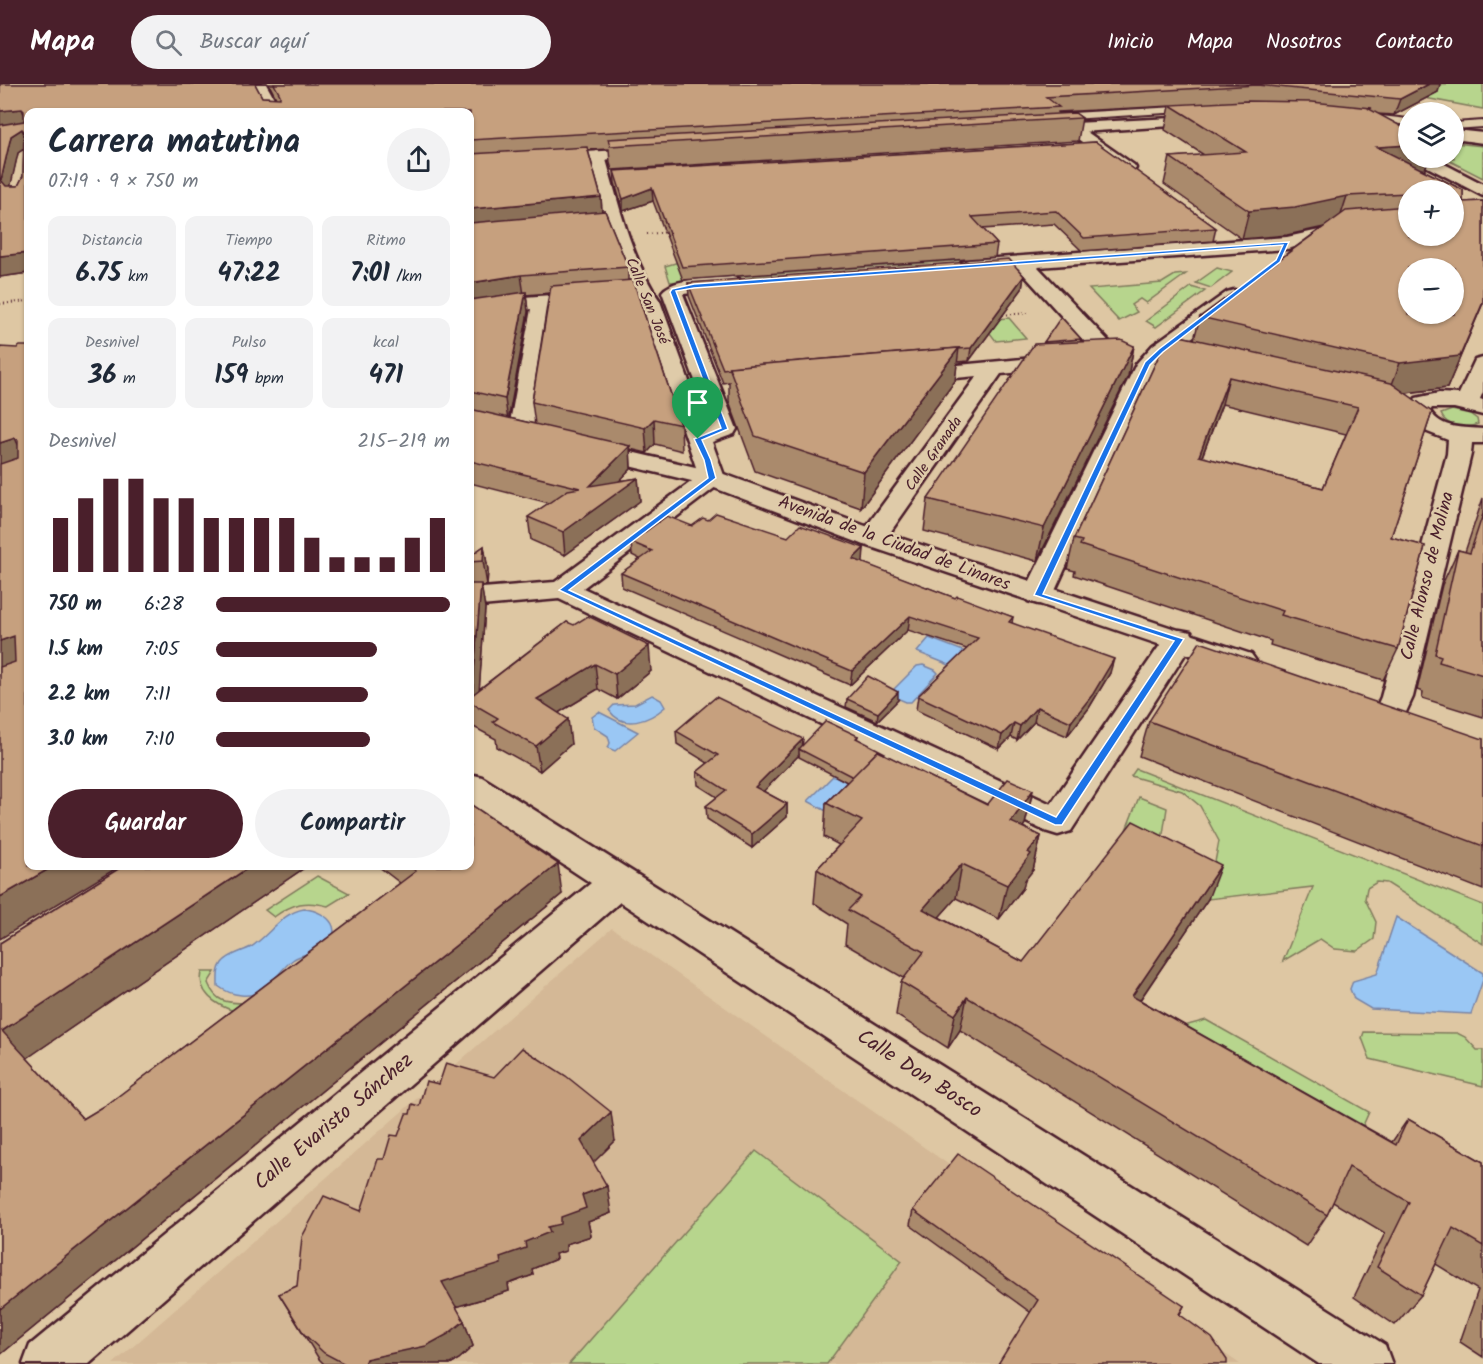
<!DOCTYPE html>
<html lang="es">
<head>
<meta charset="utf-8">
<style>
  body { margin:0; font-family:Kalam,sans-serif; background:#f2f2f3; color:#1f2937; height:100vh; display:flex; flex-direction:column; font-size:22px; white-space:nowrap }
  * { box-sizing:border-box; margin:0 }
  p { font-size:20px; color:#747a83 }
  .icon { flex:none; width:33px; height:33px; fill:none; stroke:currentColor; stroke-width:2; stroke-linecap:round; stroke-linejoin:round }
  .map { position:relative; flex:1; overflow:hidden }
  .details { position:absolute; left:24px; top:24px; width:450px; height:762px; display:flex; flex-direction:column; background:#fff; border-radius:12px; box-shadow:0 2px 4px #0004 }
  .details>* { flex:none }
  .fabs { position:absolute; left:1398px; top:18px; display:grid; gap:12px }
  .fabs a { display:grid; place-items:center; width:66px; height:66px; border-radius:50%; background:#fff; box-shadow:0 2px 4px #0004; font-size:30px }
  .pin { position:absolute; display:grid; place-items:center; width:51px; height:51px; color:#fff; margin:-62px -26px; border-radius:50% 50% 50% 0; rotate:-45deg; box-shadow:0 0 6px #0007 }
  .pin .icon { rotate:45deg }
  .round { display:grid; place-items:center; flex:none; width:63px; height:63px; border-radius:32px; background:#f2f2f3 }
  .overview { display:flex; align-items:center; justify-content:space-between; height:102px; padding:0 24px }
  h1 { font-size:33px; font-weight:700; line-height:45px }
  .figures { display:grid; grid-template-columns:repeat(3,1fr); gap:9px; height:102px; padding:6px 24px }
  .figures div { display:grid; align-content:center; border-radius:12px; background:#f2f2f3; text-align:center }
  .figures b { font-size:26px; font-weight:700 }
  .figures small { font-size:16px; font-weight:400 }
  .figures p { font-size:16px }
  .chart { height:168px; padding:12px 24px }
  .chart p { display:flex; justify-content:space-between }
  .chart svg { width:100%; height:108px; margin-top:6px; stroke:#4a1f2b; stroke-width:6 }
  .cta { display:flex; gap:12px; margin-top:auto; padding:12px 24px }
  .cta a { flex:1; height:69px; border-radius:36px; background:#4a1f2b; color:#fff; font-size:24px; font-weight:700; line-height:69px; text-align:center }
  .cta a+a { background:#f2f2f3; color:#1f2937 }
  ul { padding:0 24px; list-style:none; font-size:20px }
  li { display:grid; grid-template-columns:96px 72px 1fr; align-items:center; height:45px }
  li i { height:15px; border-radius:8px; background:#4a1f2b }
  header { display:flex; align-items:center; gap:36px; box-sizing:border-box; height:84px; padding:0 30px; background:#4a1f2b; color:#fff }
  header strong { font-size:28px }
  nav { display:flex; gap:33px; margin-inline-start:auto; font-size:21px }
  .search { width:420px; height:54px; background:#f2f2f3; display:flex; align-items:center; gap:15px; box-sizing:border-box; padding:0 21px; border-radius:33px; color:#747a83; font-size:22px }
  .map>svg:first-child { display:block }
</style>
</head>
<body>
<header>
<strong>Mapa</strong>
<div class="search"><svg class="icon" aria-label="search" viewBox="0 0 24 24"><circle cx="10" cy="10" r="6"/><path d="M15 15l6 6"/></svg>Buscar aquí</div>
<nav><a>Inicio</a><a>Mapa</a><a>Nosotros</a><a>Contacto</a></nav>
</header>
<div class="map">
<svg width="1483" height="1280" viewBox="0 0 1483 1280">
  <rect width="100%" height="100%" fill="#dec7a3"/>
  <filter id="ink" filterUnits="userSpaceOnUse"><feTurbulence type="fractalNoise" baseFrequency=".0167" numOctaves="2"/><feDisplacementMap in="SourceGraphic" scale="12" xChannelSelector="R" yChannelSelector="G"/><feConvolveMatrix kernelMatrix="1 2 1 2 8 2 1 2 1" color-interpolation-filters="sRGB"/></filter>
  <g filter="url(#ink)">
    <polygon fill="#d4b896" points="612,844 955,1085 1240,1280 113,1280"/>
    <g fill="#b7d58d" stroke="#807a5c" stroke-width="1.5">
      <polygon points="1351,0 1483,0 1483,25"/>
      <polygon points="1454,59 1483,62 1483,94 1444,74 1454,74"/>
      <polygon points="990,171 993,174 670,198 665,182 679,178"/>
      <polygon points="1217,184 1232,188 1211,204 1196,199"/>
      <polygon points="1186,190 1146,219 1140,215 1131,221 1137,228 1119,237 1089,205 1162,199 1175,191"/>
      <polygon points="1191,203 1205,207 1156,243 1146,237"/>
      <polygon points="1009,234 1026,254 996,257 980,236"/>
      <path d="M1452 326 1470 330 1477 335 1478 340C1466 345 1446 343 1441 330Z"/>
      <polygon points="1136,685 1483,821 1483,860 1387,799 1377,798 1367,804 1365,815 1376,838 1374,855 1357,867 1335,865 1320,855 1283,877 1313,803 1208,815 1219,757 1200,722 1182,707 1131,692"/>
      <polygon points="1139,713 1167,724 1157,789 1126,746"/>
      <path d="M317 792 349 809 328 822C306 816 293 819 274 833L265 826Z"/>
      <path d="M202 888H215L208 899C216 919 227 919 247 919L234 927C216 921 197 909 202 888Z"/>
      <polygon points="1206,936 1369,1028 1347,1077 1137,955"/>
      <polygon points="1364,948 1457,949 1465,953 1477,966 1483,966 1483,1002 1370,975 1362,954"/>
      <polygon points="756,1067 902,1177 827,1280 569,1280"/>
    </g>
    <g fill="#9ac7f4" stroke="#7a84a4" stroke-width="1.5">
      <polygon points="929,554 966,568 952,582 917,568"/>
      <polygon points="923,581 935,586 938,589 911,618 906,618 892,612 890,609 917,582"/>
      <path d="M652 611 661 616 665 623C649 637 623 647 609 626L614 621 635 620Z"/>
      <polygon points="599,628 638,648 615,667 608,664 610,659 608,652 594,643 592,633"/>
      <polygon points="834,691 854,702 828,728 808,717"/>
      <path d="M304 825C329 827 348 849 320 865 312 870 302 870 294 875 282 883 276 896 265 905 251 915 231 912 218 902 218 893 217 886 222 879 229 870 242 868 251 863 270 851 281 829 304 825Z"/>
      <polygon points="1396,833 1483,889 1483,896 1471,930 1371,925 1354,915 1350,905 1353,897 1377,890"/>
    </g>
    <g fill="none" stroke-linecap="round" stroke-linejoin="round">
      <defs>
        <g id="lane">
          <polygon points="1194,22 1197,23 1197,27 1055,36 1051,33 1055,30"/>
          <polygon points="1363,30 1408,35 1408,41 1360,35 1360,31"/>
          <polygon points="1483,37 1483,43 1454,45 1454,39"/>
        </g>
        <g id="street">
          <polygon points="252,0 266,0 282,28 268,28"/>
          <polygon points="1072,40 1077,41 1134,81 1136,84 1134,87 1122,87 1067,47 1065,44"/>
          <path d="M597 67 605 72C619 121 631 175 660 217L706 344 712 342 662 208C673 193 714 195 732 193L739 195 742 199 739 203 732 205 683 210 737 345 734 350 712 358 725 394 721 399 583 504 1051 720 1169 548 1180 546 1191 548 1195 555 1071 747 1058 751 1045 747 559 515 470 523V505L555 498 699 392 640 217C612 178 601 118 589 72Z"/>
          <polygon points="1414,74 1433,74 1483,100 1483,112 1416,77"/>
          <polygon points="1408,137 1408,147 1338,152 1287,165 1038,183 1120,269 1123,274 1120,279 1112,281 1104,279 1018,184 969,188 962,186 959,182 962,178 969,176 1287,153 1338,142"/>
          <polygon points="1234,206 1241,208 1244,212 1241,216 1169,271 1157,283 1053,511 1048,517 1038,520 1028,517 1023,511 1136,280 1153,261 1227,208"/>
          <polygon points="593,208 600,210 603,214 600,218 551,223 532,349 529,354 520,356 511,354 508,349 531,225 470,234 470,222 524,213"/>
          <polygon points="1065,271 1073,273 1076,278 1073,283 1001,290 882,460 872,462 862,460 858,454 977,292 913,298 905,296 902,291 905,286"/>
          <path d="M1483 274V308L1480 315 1483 316V331L1454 324H1432L1430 327C1442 346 1464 343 1483 345V359H1472L1471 370 1413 613 1401 639 1389 642 1377 639 1373 631 1381 613 1447 370 1448 356 1420 345 1406 327 1416 314 1439 309 1459 310 1475 276Z"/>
          <polygon points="470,690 482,693 1385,1261 1392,1280 1319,1280 620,818 89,1280 23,1280 30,1261 591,799 470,719"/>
        </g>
        <g id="secondary">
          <polygon points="1212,32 1217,33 1219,36 1217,39 1036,51 1028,46 1036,41"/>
          <polygon points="1454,46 1483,49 1483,59 1454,55"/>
          <polygon points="652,64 658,66 660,69 658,72 470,85 470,75"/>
          <polygon points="588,358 721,389 882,448 1251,570 1256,577 1251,584 1240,587 1229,584 862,460 704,400 579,370 576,365 579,360"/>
        </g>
      </defs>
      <use href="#lane" stroke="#4a1f2b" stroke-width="4"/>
      <use href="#street" stroke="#4a1f2b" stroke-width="5"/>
      <use href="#secondary" stroke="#4a1f2b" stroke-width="5"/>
      <g stroke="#4a1f2b" stroke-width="2" stroke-dasharray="1 3" stroke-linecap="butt">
        <polyline points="647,150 670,148"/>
        <polyline points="0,220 28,217"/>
        <polyline points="999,231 1030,229"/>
      </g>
      <use href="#lane" fill="#dfcba9" fill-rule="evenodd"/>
      <use href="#street" fill="#dfcba9" fill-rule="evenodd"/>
      <use href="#secondary" fill="#dfcba9" fill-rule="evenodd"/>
    </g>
    <g fill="#aa8a6c" stroke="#4a1f2b" stroke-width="1.5" fill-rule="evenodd">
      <path d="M0 0H255L262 13 276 14 269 0H1440L1438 8 1394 31 1377 30 1408 46V74H1429L1425 85H1421L1463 106V118L1483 117V219L1447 304 1405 309 1432 328 1391 453 1425 462 1398 565 1383 596 1270 561 1271 557 1074 491 1075 487 1067 485 1074 455 1162 265 1180 252 1194 255 1200 233 1323 143 1287 151 1242 155 1164 100 1170 73 1204 71 1165 46 1170 22 1058 28V30L1075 29 1082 34 1078 57 612 86 610 79 609 65 588 66 601 113 602 127H605L628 183V196H633L681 341 682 367 655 360 647 369 630 365 631 385 619 397 638 394 640 417 565 471 531 456 528 433 549 419 470 399V28H28V189L0 193ZM24 65 23 92 18 102H10L18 69ZM1408 106H1454V152H1408ZM1408 184H1454V230H1408ZM549 209 532 318 535 340 509 334 528 228 526 211ZM1222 320 1346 350 1323 404 1202 373Z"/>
      <polygon points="1096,58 1216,144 1213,157 1082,167 1054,140 983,145 997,160 995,173 683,196 653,117 623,127 615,99 614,87"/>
      <polygon points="1024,192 1022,205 969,277 957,278 955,297 861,424 755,387 729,317 729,298 723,299 689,212 688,199"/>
      <polygon points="1081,255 1080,258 1134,262 1128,292 1037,477 924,447 928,415 1043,260 1044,258"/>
      <polygon points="1483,414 1483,633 1422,614 1423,608 1417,606 1442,501 1458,466 1465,468"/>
      <polygon points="708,436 788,453 864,464 862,479 955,514 1013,533 1012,539 1110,589 1089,624 1067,652 1034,638 1017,656 1011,653 999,665 916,626 918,612 967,565 908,546 850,601 622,503 621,489 640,475 632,471 631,458 692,442"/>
      <polygon points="484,462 488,486 487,501 481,502 485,524 479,605 567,538 651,587 617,615 598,605 558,629 571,660 540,687 497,663 496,655 470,641 470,472"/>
      <polygon points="847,615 898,616 877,637 846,623"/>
      <polygon points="1149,637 1483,655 1483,806 1139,672"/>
      <polygon points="676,647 802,662 858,652 857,655 885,671 987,721 1033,706 1025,740 1023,743 1041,752 1033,786 1025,796 1023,804 999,835 956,814 939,833 1023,878 1208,815 1140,916 1392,1058 1408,1035 1483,1078 1483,1273 1460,1258 1478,1206 1436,1180 1421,1211 1395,1241 1354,1213 1385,1149 1333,1118 1327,1131 1306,1162 960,946 948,964 896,931 901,898 904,894 845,860 847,840 814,819 817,785 839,761 824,753 826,719 847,698 799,673 799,671 763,707 787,720 787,733 752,764 707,735 706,722 717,713 698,701 697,688 708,679 677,660"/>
      <polygon points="123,782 307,782 27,974 83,1035 108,1020 400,799 378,782 470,782 562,810 0,1271 0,859"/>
      <polygon points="419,1022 615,1057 593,1078 611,1129 588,1138 591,1152 566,1160 566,1167 555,1170 556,1175 532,1185 533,1191 508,1200 509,1207 456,1223 464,1237 473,1262 459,1275 450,1280 324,1280 319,1275 279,1210 297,1202 361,1127 384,1075 398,1052 410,1030"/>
      <polygon points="913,1126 1184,1222 1180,1230 1030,1228 910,1141"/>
    </g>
    <g fill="#8b7058" stroke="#4a1f2b" stroke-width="1.5">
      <polygon points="1429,0 1440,0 1438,8 1394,31 1400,15"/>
      <polygon points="22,25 28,41 0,44 0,27"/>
      <polygon points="22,45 28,62 18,69 8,114 1,96 11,52"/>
      <polygon points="1408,61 1408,74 1429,74 1425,85 1368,89 1377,63"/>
      <polygon points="652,104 653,117 623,127 623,115"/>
      <polygon points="1347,112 1338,140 1287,151 1242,155 1249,127"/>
      <polygon points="601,113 602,131 470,145 470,125"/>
      <polygon points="28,169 28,189 0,193 0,172"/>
      <polygon points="521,191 524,211 470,220 470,199"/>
      <polygon points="1024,192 1022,205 969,277 971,264"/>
      <polygon points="526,208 528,228 508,337 505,315"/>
      <polygon points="1483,219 1447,304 1388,311 1400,279"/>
      <polygon points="1134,262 1128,292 1037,477 1044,444"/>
      <polygon points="959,264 955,297 861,424 864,388"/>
      <polygon points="1229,293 1222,320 1191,401 1199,372"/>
      <polygon points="654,335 655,360 647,369 645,344"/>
      <polygon points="15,354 27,381 0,391 0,359"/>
      <polygon points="630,362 631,385 592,425 590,402"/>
      <polygon points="638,394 640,417 565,471 563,448"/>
      <polygon points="484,462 488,486 487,501 483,477"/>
      <polygon points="864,464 863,478 852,489 853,475"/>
      <polygon points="481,500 485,524 478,623 472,611"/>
      <polygon points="910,532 908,546 850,601 852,587"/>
      <polygon points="14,552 28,580 0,592 0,557"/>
      <polygon points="649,562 651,587 617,615 615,590"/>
      <polygon points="1114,575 1110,589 1089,624 1067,652 1071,638"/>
      <polygon points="595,580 598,605 540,640 537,615"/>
      <polygon points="898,608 898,616 877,637 878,629"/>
      <polygon points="1037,623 1034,638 1017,656 1020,642"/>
      <polygon points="568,635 571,660 540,687 536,662"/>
      <polygon points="1014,639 1011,653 999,665 1002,651"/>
      <polygon points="803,655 802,667 799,665 799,671 755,716 755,703"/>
      <polygon points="1033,706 1025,740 1004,772 1011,738"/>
      <polygon points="787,720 787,733 752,764 752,750"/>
      <polygon points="1041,752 1033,786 1025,796 1023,804 999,835 1007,801 1028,768"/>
      <polygon points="558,780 562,810 0,1271 0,1225"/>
      <polygon points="962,780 956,814 917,858 923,825"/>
      <polygon points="1221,781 1208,815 1120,945 1132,912"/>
      <polygon points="54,782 120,782 0,855 0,813"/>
      <polygon points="251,782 307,782 23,977 2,947"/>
      <polygon points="967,913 960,946 948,964 955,931"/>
      <polygon points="611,1028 615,1057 586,1086 581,1057"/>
      <polygon points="607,1102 611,1129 588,1138 591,1152 566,1160 566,1167 555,1170 556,1175 532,1185 533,1191 508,1200 509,1207 452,1224 442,1198 500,1173 548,1143 561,1133 582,1111"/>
      <polygon points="464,1237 473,1262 459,1275 450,1280 364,1280 366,1275"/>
    </g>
    <g fill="#c6a07e" stroke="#4a1f2b" stroke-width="1.5" fill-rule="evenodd">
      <path d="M0 0H255L262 13 280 14V11L274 0H1429L1400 15 1257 1 1046 13 1059 23 470 56V28H28V169L0 172V41L24 37V27L22 25 0 27ZM22 45 24 47 23 92 18 102H6L1 96 11 52Z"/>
      <path d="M1245 17 1312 18 1372 24 1369 25 1408 46V61L1377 63 1463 106V118L1483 117V218L1460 272 1400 279 1200 233 1346 127 1408 122V152H1454V106H1408V109L1347 112 1295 123 1249 127 1170 73 1246 68 1170 21ZM1408 184H1454V230H1408Z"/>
      <polygon points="1075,29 1082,34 610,62 608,55"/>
      <polygon points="1096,58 1216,144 1084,154 1056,127 972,133 997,160 682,183 652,104 623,115 614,87"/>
      <polygon points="587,63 601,113 470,125 470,70"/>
      <polygon points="605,127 628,183 521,191 470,199 470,139"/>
      <polygon points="1009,175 1024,192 971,264 959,265 959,264 729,283 730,284 723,285 688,199"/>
      <polygon points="633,196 681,341 654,335 645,344 532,318 551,202"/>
      <polygon points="526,208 505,315 470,307 470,216"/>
      <polygon points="1061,233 1081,255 1044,258"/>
      <path d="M1180 252 1391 299 1432 328 1391 453 1425 462 1398 565 1281 531 1283 527 1080 461 1082 457 1074 455 1162 265ZM1229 293 1358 323 1323 404 1199 372Z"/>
      <polygon points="1121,256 1134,262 1044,444 928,415 1034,260"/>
      <polygon points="20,262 28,262 28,782 54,782 0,813 0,583 15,578 14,552 0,557 0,380 18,374 18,356 15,354 0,359 0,263 17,264"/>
      <polygon points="959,264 864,388 755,352 729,283"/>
      <polygon points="470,325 630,362 590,402 638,394 563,448 528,433 568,406 580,404 470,377"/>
      <polygon points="716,429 788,453 800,441 864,464 853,475 955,514 957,512 1013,533 1009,538 1114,575 1093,610 1071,638 1037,623 1020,642 1014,639 1002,651 918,612 978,554 910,532 852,587 621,489 652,467 631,458 667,432 692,442 703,434 708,436"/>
      <polygon points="1483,430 1483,591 1439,578 1441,572 1435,570 1458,466 1470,469"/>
      <polygon points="484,462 483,477 470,478 470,472"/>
      <polygon points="470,500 481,500 472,611 567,538 574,541 588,532 649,562 615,590 595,580 537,615 568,635 536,662 493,638 498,634 470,618"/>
      <polygon points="1200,558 1483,655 1483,762 1149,637"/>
      <polygon points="868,592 898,608 878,629 847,615"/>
      <polygon points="716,613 803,655 755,703 787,720 752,750 706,722 726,706 697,688 718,671 676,647"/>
      <polygon points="826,637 858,652 856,654 885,669 884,670 878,667 853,693 799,665"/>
      <polygon points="878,667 987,721 1008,695 1033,706 1011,738 1041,752 1028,768 1031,770 1007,801 962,780 923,825 1023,878 1133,737 1221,781 1132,912 1396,1061 1408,1035 1483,1078 1483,1162 1453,1144 1421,1211 1377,1183 1409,1118 1349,1083 1327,1131 967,913 955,931 901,898 924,868 848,826 861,813 817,785 862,737 826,719"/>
      <polygon points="470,720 558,780 0,1225 0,859 123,782 251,782 2,947 83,1035 108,1020 416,787 409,782 470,782"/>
      <polygon points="522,964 566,992 611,1028 581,1057 607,1102 582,1111 586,1124 561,1133 561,1140 548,1143 550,1148 525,1158 526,1164 500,1173 501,1180 442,1198 464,1237 448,1250 426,1262 366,1275 364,1280 345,1280 324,1269 304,1250 279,1210 297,1202 302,1153 324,1112 361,1127 378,1075 384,1075 391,1051 398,1052 406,1030 410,1030 412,1020 419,1022 426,997 439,1000 446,979 494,993"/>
      <polygon points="958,1070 1184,1222 1179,1230 1212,1254 1227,1276 1227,1280 998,1280 1038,1216 913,1126"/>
    </g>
  </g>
  <path fill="#1a73e8" stroke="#fff" stroke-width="1.5" fill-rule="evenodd" d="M1289 158 1280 178 1163 268 1150 281 1043 510 1184 555 1062 741H1055L559 506 708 394 704 376 694 355 721 344 670 208 672 205 694 200ZM1283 161 1276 176 1159 265 1145 278 1034 511 1174 557 1056 733 569 506 716 394 711 376 702 356 728 345 676 207 694 204Z"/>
  <g text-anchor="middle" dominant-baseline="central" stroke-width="5" stroke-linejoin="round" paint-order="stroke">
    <g font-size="15" fill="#4a1f2b" stroke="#dfcba9">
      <text transform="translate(647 217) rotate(68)">Calle San José</text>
      <text transform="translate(934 370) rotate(-55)">Calle Granada</text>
    </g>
    <g font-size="18" fill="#4a1f2b" stroke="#dfcba9">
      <text transform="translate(894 460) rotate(20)">Avenida de la Ciudad de Linares</text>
      <text transform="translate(1428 492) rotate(-76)">Calle Alonso de Molina</text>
    </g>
    <g font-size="21" fill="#4a1f2b" stroke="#dfcba9">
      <text transform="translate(919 990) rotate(33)">Calle Don Bosco</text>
      <text transform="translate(334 1038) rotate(-40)">Calle Evaristo Sánchez</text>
    </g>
  </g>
</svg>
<div class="fabs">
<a><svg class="icon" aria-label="layers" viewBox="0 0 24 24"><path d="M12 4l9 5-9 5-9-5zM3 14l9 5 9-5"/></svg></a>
<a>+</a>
<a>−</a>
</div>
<div class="pin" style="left:698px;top:355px;background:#1e9e55"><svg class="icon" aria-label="arrive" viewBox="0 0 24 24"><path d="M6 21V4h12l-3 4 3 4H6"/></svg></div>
<section class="details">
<div class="overview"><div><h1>Carrera matutina</h1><p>07:19 · 9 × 750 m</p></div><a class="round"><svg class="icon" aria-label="share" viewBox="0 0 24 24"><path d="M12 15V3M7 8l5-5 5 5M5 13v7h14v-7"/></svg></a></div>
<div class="figures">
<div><p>Distancia</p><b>6.75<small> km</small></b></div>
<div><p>Tiempo</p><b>47:22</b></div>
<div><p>Ritmo</p><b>7:01<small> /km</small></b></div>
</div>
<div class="figures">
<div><p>Desnivel</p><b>36<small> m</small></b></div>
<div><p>Pulso</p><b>159<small> bpm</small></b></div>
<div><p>kcal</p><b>471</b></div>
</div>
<div class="chart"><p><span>Desnivel</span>215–219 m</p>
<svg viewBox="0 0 160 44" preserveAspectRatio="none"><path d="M5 44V22M15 44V14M25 44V6M35 44V6M45 44V14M55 44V14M65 44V22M75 44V22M85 44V22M95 44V22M105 44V30M115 44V38M125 44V38M135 44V38M145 44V30M155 44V22"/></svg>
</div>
<ul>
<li><b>750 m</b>6:28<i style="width:100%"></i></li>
<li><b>1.5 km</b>7:05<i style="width:69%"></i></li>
<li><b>2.2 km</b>7:11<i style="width:65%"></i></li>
<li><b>3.0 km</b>7:10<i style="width:66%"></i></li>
</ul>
<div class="cta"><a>Guardar</a><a>Compartir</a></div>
</section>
</div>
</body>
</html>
